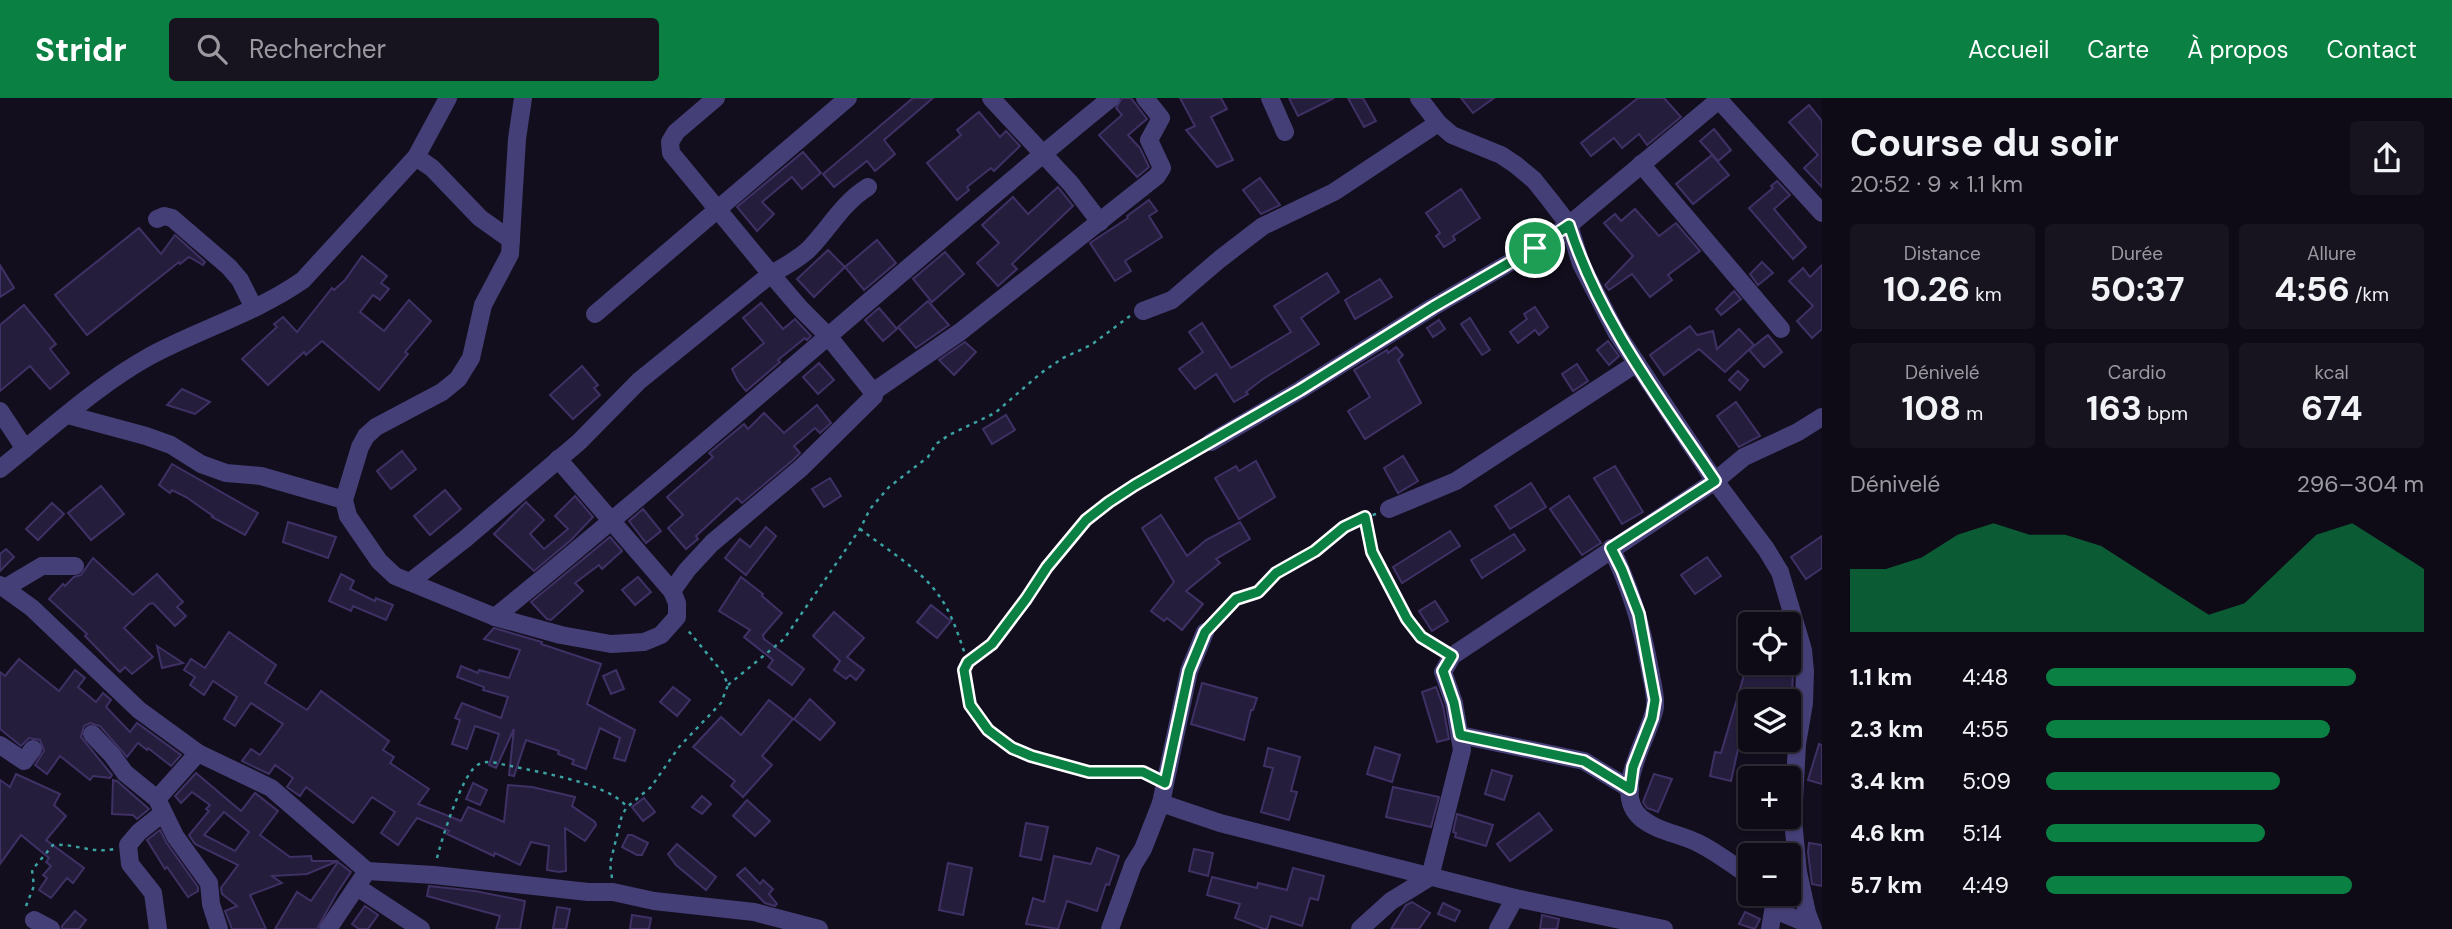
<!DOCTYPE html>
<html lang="fr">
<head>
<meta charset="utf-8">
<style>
  body { margin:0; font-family:"DM Sans",sans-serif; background:#17131f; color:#f1f3f6; height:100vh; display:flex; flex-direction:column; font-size:26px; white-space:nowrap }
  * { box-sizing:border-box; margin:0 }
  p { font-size:23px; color:#9b9aa1 }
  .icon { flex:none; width:38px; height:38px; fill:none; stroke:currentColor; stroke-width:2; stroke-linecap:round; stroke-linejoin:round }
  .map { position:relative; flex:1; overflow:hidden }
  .drawer { display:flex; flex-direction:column; background:#0e0a16; width:630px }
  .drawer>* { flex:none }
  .controls { position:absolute; left:1738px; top:514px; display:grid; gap:14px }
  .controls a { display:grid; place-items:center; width:63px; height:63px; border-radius:7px; background:#0e0a16; box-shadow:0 2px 5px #0004,0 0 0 2px #2e2b35; font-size:35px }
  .pin { position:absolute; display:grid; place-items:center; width:60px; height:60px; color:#fff; margin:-30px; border:4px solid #fff; border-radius:50%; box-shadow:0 2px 7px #0007 }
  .round { display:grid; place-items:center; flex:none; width:74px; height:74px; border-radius:7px; background:#17131f }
  .overview { display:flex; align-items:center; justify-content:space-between; height:119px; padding:0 28px }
  h1 { font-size:38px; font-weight:700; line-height:52px }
  .metrics { display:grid; grid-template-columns:repeat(3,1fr); gap:10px; height:119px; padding:7px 28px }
  .metrics div { display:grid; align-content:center; border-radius:7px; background:#17131f; text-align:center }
  .metrics b { font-size:35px; font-weight:700 }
  .metrics small { font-size:19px; font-weight:400 }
  .metrics p { font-size:19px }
  .chart { height:196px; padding:14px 28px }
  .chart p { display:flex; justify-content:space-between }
  .chart svg { width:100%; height:126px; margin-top:7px; fill:#0b8043; opacity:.7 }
  ul { padding:0 28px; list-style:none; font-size:23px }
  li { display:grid; grid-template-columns:112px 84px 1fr; align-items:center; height:52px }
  li i { height:18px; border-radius:9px; background:#0b8043 }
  header { display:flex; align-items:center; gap:42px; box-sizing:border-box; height:98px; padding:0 35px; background:#0b8043; color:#fff }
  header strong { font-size:33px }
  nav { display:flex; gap:38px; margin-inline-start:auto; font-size:24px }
  .search { width:490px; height:63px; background:#17131f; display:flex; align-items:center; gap:18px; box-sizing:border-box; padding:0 24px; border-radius:7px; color:#9b9aa1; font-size:26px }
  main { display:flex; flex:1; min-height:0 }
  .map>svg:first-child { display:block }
</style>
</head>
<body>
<header>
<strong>Stridr</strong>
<div class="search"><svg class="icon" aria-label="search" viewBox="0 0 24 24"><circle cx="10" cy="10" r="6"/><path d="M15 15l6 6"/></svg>Rechercher</div>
<nav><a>Accueil</a><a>Carte</a><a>À propos</a><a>Contact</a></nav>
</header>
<main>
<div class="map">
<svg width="1822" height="831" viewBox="0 0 1822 831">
  <rect width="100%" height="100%" fill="#120e1d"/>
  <g fill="#251d3c" stroke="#3f3165" stroke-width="2" fill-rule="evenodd">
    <polygon points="913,0 933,0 884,42 895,56 875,73 867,63 834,89 823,76"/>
    <polygon points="1122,0 1131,0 1147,21 1128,37 1140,50 1149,69 1137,79 1099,37 1122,17 1116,10"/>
    <polygon points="1180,0 1221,0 1227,11 1211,19 1233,62 1217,69 1186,32 1195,28"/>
    <polygon points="1289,0 1334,0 1298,18"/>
    <polygon points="1348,0 1363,0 1376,23 1364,29"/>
    <polygon points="1461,0 1494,0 1473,15"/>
    <polygon points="1638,0 1664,0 1681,19 1647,47 1639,36 1622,50 1614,40 1591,58 1581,45"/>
    <polygon points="1809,7 1822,23 1822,89 1804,70 1818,57 1789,24"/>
    <polygon points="979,14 1000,39 1006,33 1020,48 994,73 991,70 967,89 969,92 957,102 927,65 961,37 957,32"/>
    <polygon points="1714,31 1731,52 1718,63 1700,43"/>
    <polygon points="803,54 821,75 802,91 792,79 762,104 774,116 757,133 737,109"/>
    <polygon points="1712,57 1729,77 1693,106 1676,86"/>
    <polygon points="1260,80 1280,107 1261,116 1243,92"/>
    <polygon points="1777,83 1790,97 1774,111 1806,149 1793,161 1749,110 1773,90 1771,88"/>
    <polygon points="1058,89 1073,108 1012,166 1017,171 998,188 977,165 999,145 982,127 1013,99 1028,116"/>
    <polygon points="1461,91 1480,120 1453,138 1455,142 1444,149 1436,138 1440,135 1426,115"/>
    <polygon points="1149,102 1157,113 1149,118 1162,139 1125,163 1131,173 1115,183 1090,145 1128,120 1127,118"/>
    <polygon points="1635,111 1659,138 1676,125 1700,153 1668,177 1672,182 1650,199 1632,176 1609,192 1605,187 1633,158 1604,125 1615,116 1621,123"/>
    <polygon points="139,130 161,156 175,137 205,164 203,167 189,159 180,166 179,164 87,237 55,197"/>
    <polygon points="877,142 896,165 864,192 845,169"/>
    <polygon points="828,152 845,169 814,199 797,181"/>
    <polygon points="945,154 964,176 932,204 913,181"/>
    <polygon points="362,158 387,178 381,185 389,191 380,202 373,197 360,214 384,233 409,202 431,223 405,254 408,256 379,292 322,243 306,257 304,254 268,287 242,261 277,229 274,226 283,219 297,234 332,190 334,192 345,182"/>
    <polygon points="1762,164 1773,175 1758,187 1750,176"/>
    <polygon points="0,167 14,190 0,199"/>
    <polygon points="1822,167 1822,231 1812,240 1797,223 1813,208 1789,183 1803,170 1810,179"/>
    <polygon points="1327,175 1339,194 1301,220 1319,246 1263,281 1246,294 1248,296 1234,304 1216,276 1195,291 1179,271 1203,254 1189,234 1202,225 1231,270 1291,234 1274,208"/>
    <polygon points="1380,181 1392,199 1355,221 1345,202"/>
    <polygon points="1734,193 1741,201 1721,217 1716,211"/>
    <polygon points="928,203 949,227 916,250 898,229"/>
    <polygon points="761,205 783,231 795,221 811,238 807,242 805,240 778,262 780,264 746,293 738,283 732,271 764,245 743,220"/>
    <polygon points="24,207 56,246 50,251 69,275 50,291 30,268 0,293 0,227"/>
    <polygon points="1535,209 1548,229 1539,237 1535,232 1518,245 1510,234 1527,221 1524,216"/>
    <polygon points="879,210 897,231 883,243 865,222"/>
    <polygon points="1470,220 1490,252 1482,257 1461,226"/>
    <polygon points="1439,222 1445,231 1433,239 1427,230"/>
    <polygon points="1690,228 1697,237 1713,233 1717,251 1739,231 1754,247 1725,274 1699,251 1664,277 1650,257"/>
    <polygon points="1768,237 1782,254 1764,269 1749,252"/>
    <polygon points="1608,243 1619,258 1609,267 1597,252"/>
    <polygon points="965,244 976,254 954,277 939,262"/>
    <polygon points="1396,249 1403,257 1398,262 1421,305 1365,341 1348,313 1370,299 1354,272 1387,252 1388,255"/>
    <polygon points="819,265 834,282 818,296 803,279"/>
    <polygon points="1577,266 1588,283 1573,293 1562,276"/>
    <polygon points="582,268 598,287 594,290 600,297 573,321 550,297"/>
    <polygon points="1738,273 1748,282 1740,292 1729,282"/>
    <polygon points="182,291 210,304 195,316 167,307"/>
    <polygon points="1736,304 1760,338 1739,349 1717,318"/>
    <polygon points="817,307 831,325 820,335 815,330 794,348 800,355 793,362 742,405 737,400 696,438 698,441 686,451 668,430 683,417 667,399 713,359 709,355 744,326 748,331 764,315 784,335"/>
    <polygon points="1006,317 1015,332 992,346 983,331"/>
    <polygon points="402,353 416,371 391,391 377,373"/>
    <polygon points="1403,358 1418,383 1398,395 1384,370"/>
    <polygon points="1256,363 1275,399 1239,421 1215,380 1236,368 1239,373"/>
    <polygon points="172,366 258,415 245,437 212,419 213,418 186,399 172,392 170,395 159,387"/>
    <polygon points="1615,368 1643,414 1622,426 1594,380"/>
    <polygon points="830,380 841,398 824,409 812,391"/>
    <polygon points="1531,385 1546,409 1510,431 1495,408"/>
    <polygon points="101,388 124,416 91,442 68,415"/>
    <polygon points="445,392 461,411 430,437 414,418"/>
    <polygon points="575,398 593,419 571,442 534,473 494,436 526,404 544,422 530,436 544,451 568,431 555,418"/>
    <polygon points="1569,398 1601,445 1582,457 1550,411"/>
    <polygon points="52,405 64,416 38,442 26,431"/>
    <polygon points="643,411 661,433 646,445 629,423"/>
    <polygon points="1161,417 1187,458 1206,442 1240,424 1250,441 1216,461 1220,465 1186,493 1203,506 1182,532 1167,520 1164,523 1151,513 1174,484 1142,430"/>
    <polygon points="288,424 336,439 328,460 283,444"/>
    <polygon points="766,429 776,438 746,477 725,460 740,441 750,449"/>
    <polygon points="1450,433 1460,448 1402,485 1393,469"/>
    <polygon points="1514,436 1525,452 1482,480 1471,462"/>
    <polygon points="1822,438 1822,470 1806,481 1791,459"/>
    <polygon points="610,439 622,453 602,471 599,467 575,485 583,493 551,522 547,521 531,504"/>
    <polygon points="6,451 14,459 0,473 0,456"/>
    <polygon points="1707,459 1721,478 1695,496 1681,477"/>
    <polygon points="93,460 133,497 157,476 183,504 177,509 186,518 175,528 153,505 149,506 124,530 153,559 132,576 125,569 120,574 85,538 87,536 49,501 63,486 65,488 74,479 81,477"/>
    <polygon points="341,476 354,483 350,491 375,503 376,500 393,507 386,522 353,508 351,513 329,503"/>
    <polygon points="638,479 651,494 635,507 622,492"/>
    <polygon points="741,479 763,496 762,498 782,515 763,537 764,541 804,571 792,587 768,569 773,562 744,539 750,532 719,513"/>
    <polygon points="1435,503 1448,523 1432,533 1419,513"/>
    <polygon points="931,507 951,523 937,540 917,524"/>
    <polygon points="834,514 864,540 847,559 864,572 856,582 850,577 846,581 834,572 840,563 813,538"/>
    <polygon points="494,530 542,544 541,546 601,566 587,606 635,632 625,663 614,660 620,640 600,630 586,671 572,666 574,662 558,656 559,653 526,642 514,678 509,677 514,631 496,670 489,667 499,636 475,628 467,651 452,646 460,622 455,620 462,605 501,620 508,599 483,592 484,589 457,579 461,568 478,575 479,572 509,580 520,552 484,541"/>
    <polygon points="229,534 276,567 265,585 307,612 321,593 389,643 383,652 394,659 390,665 429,691 418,706 461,723 468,709 504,724 508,687 532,689 575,699 572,708 595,724 596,727 585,743 565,730 566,773 559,774 547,772 549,748 531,744 520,767 495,755 494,758 447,736 449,733 417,720 398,747 381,735 395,714 372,699 353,725 306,689 300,698 287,689 293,680 275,667 269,676 242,663 251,651 260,657 283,626 251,605 235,628 224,621 237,599 213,583 204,597 190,587 195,579 184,572 191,561 205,570"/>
    <polygon points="157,548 183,565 162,570"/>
    <polygon points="19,561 59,593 75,572 85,580 78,589 96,604 103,595 111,602 106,609 130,634 137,625 181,657 171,668 148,650 147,652 138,645 127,659 100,628 90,625 84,628 81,639 112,677 110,680 93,678 90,682 60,658 47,676 35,667 44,653 40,642 29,640 21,648 0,631 0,574 5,578"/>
    <polygon points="1765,565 1793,565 1792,604 1750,604 1750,639 1746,653 1738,651 1731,683 1710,678 1715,654 1721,655 1747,567 1765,569"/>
    <polygon points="616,572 624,591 611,596 603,578"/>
    <polygon points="1202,585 1257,600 1253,612 1251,612 1244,642 1191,626"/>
    <polygon points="673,589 690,602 677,618 660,604"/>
    <polygon points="1436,589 1443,608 1449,641 1437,644 1422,594"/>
    <polygon points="810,601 835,625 820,642 794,621"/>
    <polygon points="769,602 793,621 762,658 772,667 743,699 731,688 735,683 693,649 721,619 741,637"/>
    <polygon points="1819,646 1822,647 1822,686 1808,682"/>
    <polygon points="1375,649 1400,657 1392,684 1367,676"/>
    <polygon points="1268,650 1300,659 1291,693 1297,694 1289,722 1261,714 1273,670 1264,668"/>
    <polygon points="1492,672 1512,678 1504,702 1485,696"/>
    <path d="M196 675 241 713 255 695 278 713 260 737 290 759 311 758 312 763H338L307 776 272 778 282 785 250 797 266 831H232L225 813 237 808 222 796 221 790 238 767 195 746 189 737 209 713 206 711 210 707 192 694 181 705 175 698ZM224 714 249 734 235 753 204 737Z"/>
    <polygon points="16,676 60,696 54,707 66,718 46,742 84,770 73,785 67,780 51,800 39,792 47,780 43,777 51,768 46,764 49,760 21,737 0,766 0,682 10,689"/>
    <polygon points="1654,676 1672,681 1658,714 1647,710 1643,704"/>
    <polygon points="113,682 117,683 149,711 137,721 133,717 112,716"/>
    <polygon points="473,685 487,692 480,707 466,701"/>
    <polygon points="1393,689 1439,699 1431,729 1386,719"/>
    <polygon points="702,698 711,706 702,716 692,709"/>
    <polygon points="644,700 655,714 643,723 632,709"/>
    <polygon points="747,702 770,723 755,738 733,718"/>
    <polygon points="1539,715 1552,732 1510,763 1497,746"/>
    <polygon points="1457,716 1493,727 1486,748 1455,739 1456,735 1453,734"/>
    <polygon points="1026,725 1048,729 1041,762 1020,758"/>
    <polygon points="160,732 166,744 198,789 198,793 188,799 167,769 165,771 147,742"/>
    <polygon points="628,737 632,737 648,745 642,757 637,757 622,749"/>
    <polygon points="1809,745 1822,747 1822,788 1812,786 1808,754"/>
    <polygon points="677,746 716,779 706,792 676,767 668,756"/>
    <polygon points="1097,750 1119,758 1109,787 1106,786 1097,813 1067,803 1058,831 1026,826 1033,800 1044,804 1054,758 1091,766"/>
    <polygon points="1194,751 1213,755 1208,778 1189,773"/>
    <polygon points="338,764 351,774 337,795 317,831 275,831 297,794 311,803"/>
    <polygon points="948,765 972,770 963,817 939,812"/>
    <polygon points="745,770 760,786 763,782 773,791 769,796 777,806 775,808 765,805 737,777"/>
    <polygon points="1293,770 1324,778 1318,802 1310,800 1302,828 1271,818 1267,831 1264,831 1235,820 1240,806 1207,797 1212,779 1257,790 1258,785 1287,792"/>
    <polygon points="429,788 475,793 525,803 520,831 496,831 500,818 427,798"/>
    <polygon points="1412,804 1430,815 1419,831 1391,831 1406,807"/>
    <polygon points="1443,805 1460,813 1455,823 1438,816"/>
    <polygon points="365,808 378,817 368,831 359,831 352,826"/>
    <polygon points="557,809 570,811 566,831 553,831"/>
    <polygon points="75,813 86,822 79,831 62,831 62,828"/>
    <polygon points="1745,814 1760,821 1755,831 1739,826"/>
    <polygon points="632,817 651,820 649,831 630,831"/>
    <polygon points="1542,817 1559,821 1557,831 1540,831"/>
  </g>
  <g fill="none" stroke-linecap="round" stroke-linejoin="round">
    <g stroke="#3ba2a3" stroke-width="2.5" stroke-dasharray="3.5 5" stroke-linecap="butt">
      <path d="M1376 416 1365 419C1368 431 1369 445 1373 457 1386 490 1407 531 1437 551"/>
      <path d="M860 431C887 452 923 472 942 502 954 521 960 542 967 562"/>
      <polyline points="1215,522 1236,501 1258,494 1276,475 1316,453 1344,429 1365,419"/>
      <polyline points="728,587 784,541 860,431 870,411 889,389 928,359 936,346 949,337 995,315 1041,275 1063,260 1091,247 1130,218"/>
      <polyline points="1150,677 1143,674 1089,674 1031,658 1012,650 988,632 970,607 964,572 968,564 992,546 1026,501 1047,469 1086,422 1109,404 1199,351"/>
      <path d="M437 760C442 740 461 680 476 668 481 664 486 664 492 664 525 672 607 683 627 709"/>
      <polyline points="612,780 610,766 622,717 627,709 651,689 679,649 721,605 728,587 723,575 686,530"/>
      <path d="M26 808 34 788 32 772 53 747C74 745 93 756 114 751"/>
    </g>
    <g stroke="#453f77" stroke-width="18">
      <polyline points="523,0 517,41 510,156 483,207 471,260 458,281 442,294 376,329 366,338 360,349 344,402 348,418 379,463 395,478 495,519 561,537 611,546 644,544 661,537 677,519 677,505 672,493 558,361"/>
      <path d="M716 0 676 34 670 44 671 55 771 176C784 169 797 162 808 152 829 131 842 105 868 89"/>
      <polyline points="991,0 1071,86 1100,124"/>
      <polyline points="1270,0 1285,34"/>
      <polyline points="1419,0 1438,25 1452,37 1501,57 1516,67 1534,82 1550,102 1569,127 1581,166 1616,234 1715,383 1766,451 1780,474 1803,552 1805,573 1804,605 1797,646 1793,722 1798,774 1807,815 1813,831"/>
      <polyline points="1719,2 1822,115"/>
      <polyline points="416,59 432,70 480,120 511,142"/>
      <polyline points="1641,66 1781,231"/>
      <polyline points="157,121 164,118 172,120 229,169 240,182 254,210"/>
      <polyline points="1143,213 1172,202 1220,161 1263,128 1334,94 1438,25"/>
      <polyline points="595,216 848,0"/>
      <polyline points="873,294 960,234 1157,78 1162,70 1149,42 1161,20 1145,0"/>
      <polyline points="0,313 25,351"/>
      <polyline points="68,317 146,338 171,347 201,366 226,375 261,378 344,402"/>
      <polyline points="1211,344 1300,292 1433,209 1535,150 1569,127 1721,0"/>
      <path d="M0 371C48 333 96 288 150 258 200 231 256 215 303 182L416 59 448 0"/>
      <polyline points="1389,411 1456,383 1637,265"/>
      <path d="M1611 450C1631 490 1642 528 1650 572 1652 584 1656 597 1655 609 1650 639 1610 694 1641 720 1658 734 1681 736 1700 746 1716 754 1730 765 1745 775L1750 781"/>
      <polyline points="410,484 465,441 579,344 639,283 771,176 800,210 828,238 873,294 874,298 801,370 712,445 687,472 672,493"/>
      <polyline points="0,487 32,510 139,612 198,655 271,690 367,773 434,777 588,794 613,794 654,803 754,814 819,831"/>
      <polyline points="5,490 42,468 75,468"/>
      <path d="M495 519C704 350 903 169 1111 0"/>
      <polyline points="92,636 112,657 125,675 157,701 175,738 209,785 211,806 219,831"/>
      <polyline points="1460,637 1584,663 1630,691"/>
      <polyline points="0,647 24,663 33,651"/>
      <polyline points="157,701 198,655"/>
      <polyline points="1161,705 1189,573 1205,534"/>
      <polyline points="357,789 421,831"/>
      <polyline points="1763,796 1782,815 1811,827"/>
      <polyline points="34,822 51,831"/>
      <polyline points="158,831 153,795 130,766 128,747 139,734 163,715"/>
      <polyline points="328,831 363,779"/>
      <polyline points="1110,831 1133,767 1143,751 1161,705 1220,725 1515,800 1664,831"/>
      <polyline points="1360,831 1391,803 1430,779 1462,652 1454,605 1443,574 1452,558 1715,383 1744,359 1798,334 1822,319"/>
      <polyline points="1498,831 1515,800"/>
      <polyline points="1770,831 1774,808"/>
    </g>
  </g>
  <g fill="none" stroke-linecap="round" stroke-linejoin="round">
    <defs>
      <path id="route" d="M1569 127C1599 222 1660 301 1715 383L1611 450 1622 472 1639 516 1655 602 1652 620 1633 669 1630 691 1584 663 1460 637 1454 605 1443 573 1452 558 1421 539 1407 521 1372 454 1365 419 1344 429 1315 453 1276 475 1258 494 1236 501 1205 534 1189 573 1165 685 1143 674H1089L1031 658 1012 650 988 632 970 607 964 572 968 564 992 546 1026 501 1047 469 1086 422 1109 404 1135 387 1300 292 1433 209 1535 150Z"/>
    </defs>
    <use href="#route" stroke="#fff" stroke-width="14"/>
    <use href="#route" stroke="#0b8043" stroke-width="9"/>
  </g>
</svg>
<div class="controls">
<a><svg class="icon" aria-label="locate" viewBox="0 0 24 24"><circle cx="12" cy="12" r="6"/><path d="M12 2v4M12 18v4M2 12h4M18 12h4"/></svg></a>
<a><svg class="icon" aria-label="layers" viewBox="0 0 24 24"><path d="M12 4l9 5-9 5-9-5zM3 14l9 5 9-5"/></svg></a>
<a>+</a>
<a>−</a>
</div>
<div class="pin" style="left:1535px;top:150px;background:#1e9e55"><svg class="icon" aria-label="arrive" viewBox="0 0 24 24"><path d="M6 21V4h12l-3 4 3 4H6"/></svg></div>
</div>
<section class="drawer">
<div class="overview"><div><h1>Course du soir</h1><p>20:52 · 9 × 1.1 km</p></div><a class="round"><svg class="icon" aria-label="share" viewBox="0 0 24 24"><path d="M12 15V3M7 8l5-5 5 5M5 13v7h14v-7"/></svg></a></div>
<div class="metrics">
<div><p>Distance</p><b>10.26<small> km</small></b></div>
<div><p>Durée</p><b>50:37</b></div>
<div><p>Allure</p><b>4:56<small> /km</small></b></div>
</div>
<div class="metrics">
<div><p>Dénivelé</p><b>108<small> m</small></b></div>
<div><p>Cardio</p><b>163<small> bpm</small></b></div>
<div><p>kcal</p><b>674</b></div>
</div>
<div class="chart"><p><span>Dénivelé</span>296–304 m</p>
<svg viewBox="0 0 160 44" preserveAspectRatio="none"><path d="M0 44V22L10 22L20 18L30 10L40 6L50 10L60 10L70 14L80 22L90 30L100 38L110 34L120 22L130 10L140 6L150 14L160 22V44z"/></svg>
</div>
<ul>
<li><b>1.1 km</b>4:48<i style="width:82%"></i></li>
<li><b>2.3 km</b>4:55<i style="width:75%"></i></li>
<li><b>3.4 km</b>5:09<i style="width:62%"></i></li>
<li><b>4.6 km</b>5:14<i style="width:58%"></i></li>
<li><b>5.7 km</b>4:49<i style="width:81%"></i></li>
</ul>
</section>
</main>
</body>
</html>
